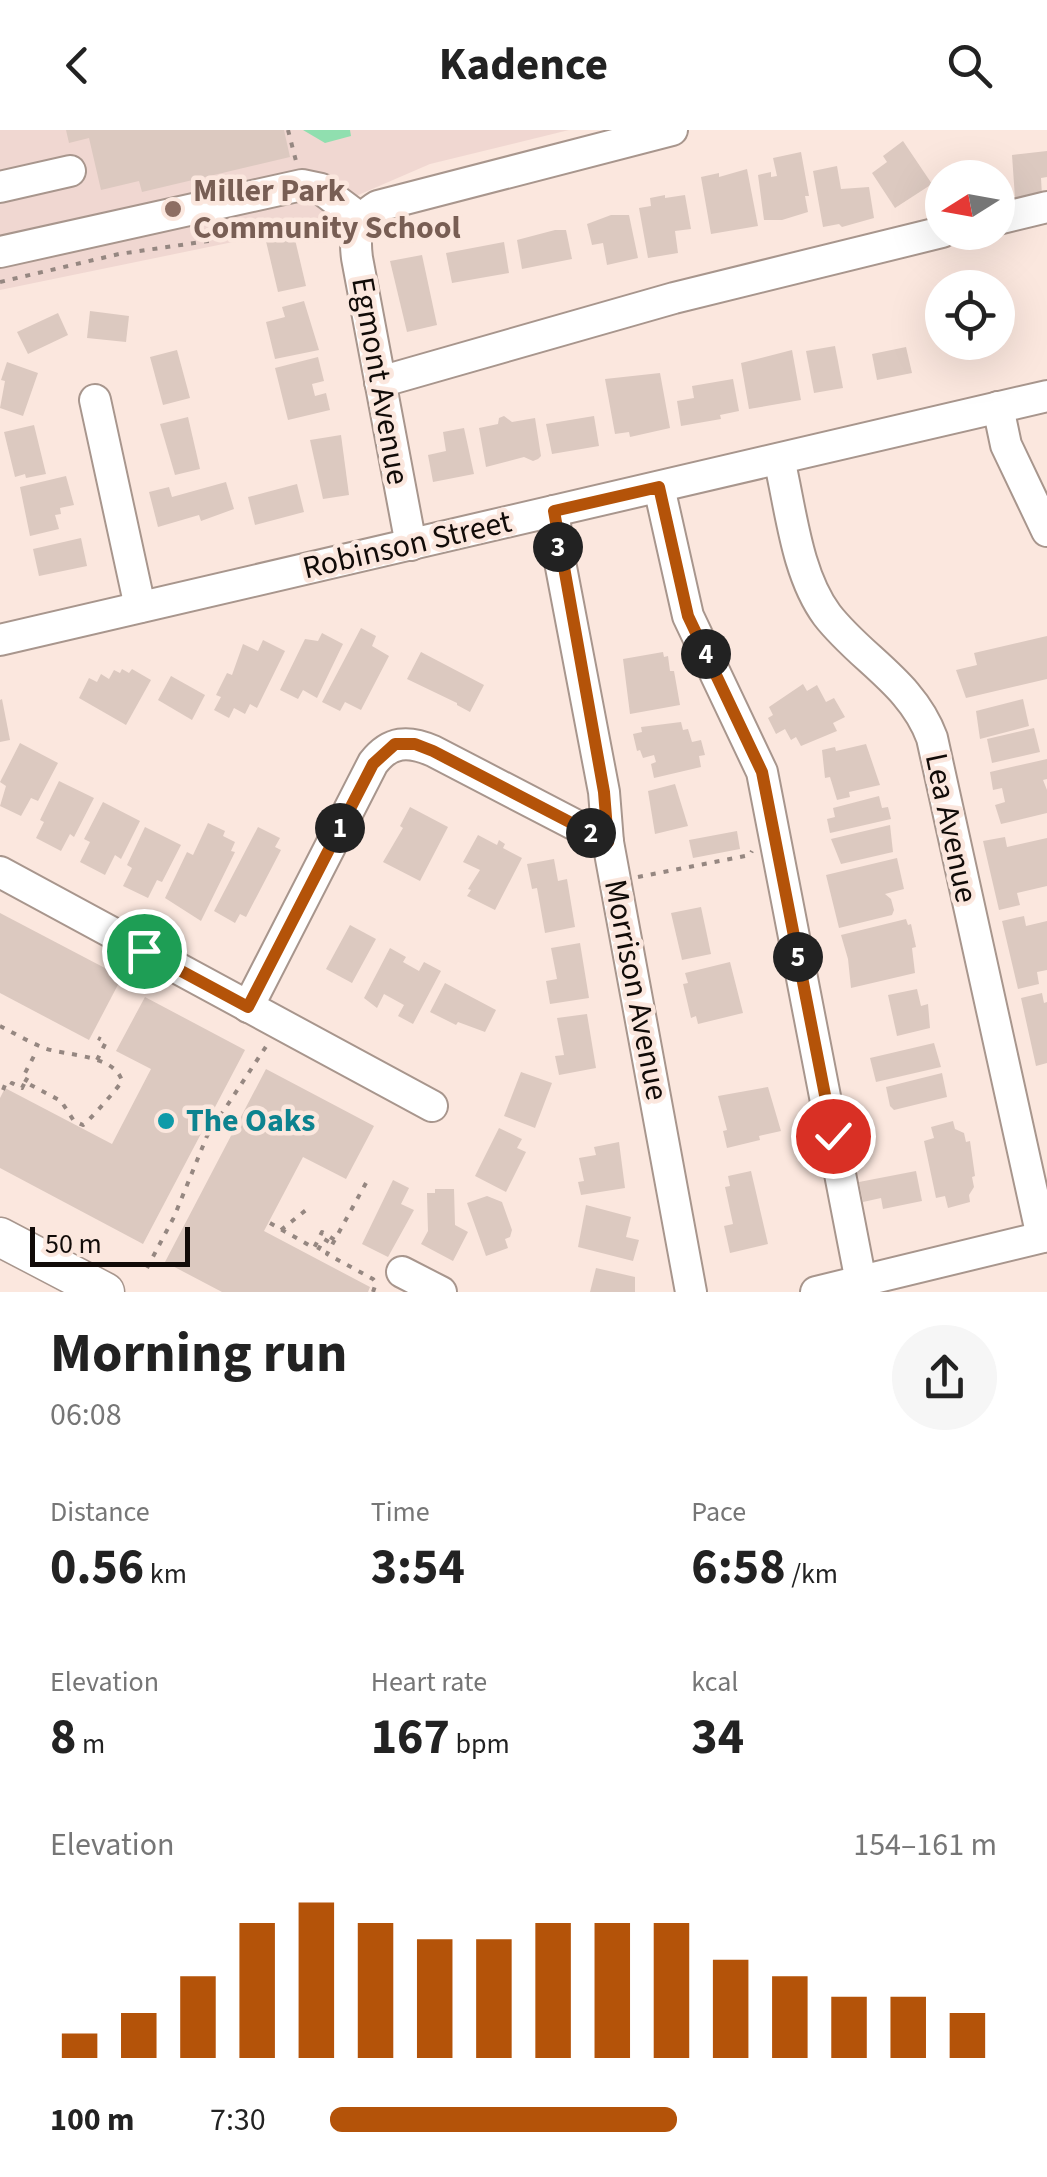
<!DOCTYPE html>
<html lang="en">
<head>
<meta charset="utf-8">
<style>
  body { margin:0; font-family:"Source Sans 3",sans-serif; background:#f6f6f6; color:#222; height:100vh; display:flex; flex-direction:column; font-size:38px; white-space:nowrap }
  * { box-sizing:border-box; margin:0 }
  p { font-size:32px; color:#767676 }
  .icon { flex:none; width:55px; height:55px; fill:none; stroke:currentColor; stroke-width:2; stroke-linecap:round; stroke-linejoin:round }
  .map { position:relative; height:1162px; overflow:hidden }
  .details { display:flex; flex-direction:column; background:#fff; flex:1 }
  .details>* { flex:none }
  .needle { width:65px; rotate:259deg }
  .tools { position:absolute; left:925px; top:30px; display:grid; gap:20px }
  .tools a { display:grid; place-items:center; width:90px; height:90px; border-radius:50%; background:#fff; box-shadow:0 10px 40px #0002; font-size:50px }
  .scale { position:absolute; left:30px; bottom:25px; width:160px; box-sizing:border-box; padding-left:10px; border:5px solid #110b08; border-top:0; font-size:28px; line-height:35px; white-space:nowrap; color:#110b08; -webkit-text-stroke:8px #fbe7de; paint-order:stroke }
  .pin { position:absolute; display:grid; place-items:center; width:85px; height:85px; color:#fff; margin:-42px; border:5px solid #fff; border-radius:50%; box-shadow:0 2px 10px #0007 }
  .km { position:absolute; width:50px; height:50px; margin:-25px; border-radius:50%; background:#222; color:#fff; font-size:28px; line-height:50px; text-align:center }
  .round { display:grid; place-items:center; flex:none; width:105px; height:105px; border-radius:52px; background:#f6f6f6 }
  .head { display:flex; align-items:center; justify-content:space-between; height:170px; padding:0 50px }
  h1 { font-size:55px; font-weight:700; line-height:75px }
  .figures { display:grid; grid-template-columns:repeat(3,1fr); gap:15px; height:170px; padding:10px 50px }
  .figures div { display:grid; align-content:center }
  .figures b { font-size:50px; font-weight:700 }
  .figures small { font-size:28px; font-weight:400 }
  .figures p { font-size:28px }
  .chart { height:280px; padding:20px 50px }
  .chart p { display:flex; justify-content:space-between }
  .chart svg { width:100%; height:180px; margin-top:10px; stroke:#b45309; stroke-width:6 }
  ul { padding:0 50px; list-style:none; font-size:32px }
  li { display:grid; grid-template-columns:160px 120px 1fr; align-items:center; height:75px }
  li i { height:25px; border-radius:12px; background:#b45309 }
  header { display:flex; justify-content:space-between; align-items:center; height:130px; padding:0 50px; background:#fff; font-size:45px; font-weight:700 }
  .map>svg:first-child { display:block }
</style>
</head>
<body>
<header><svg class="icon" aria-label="back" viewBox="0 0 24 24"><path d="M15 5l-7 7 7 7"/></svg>Kadence<svg class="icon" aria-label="search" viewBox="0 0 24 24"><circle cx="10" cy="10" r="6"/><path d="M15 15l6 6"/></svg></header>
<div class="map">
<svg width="1047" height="1162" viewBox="0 0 1047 1162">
  <rect width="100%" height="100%" fill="#fbe7de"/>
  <polygon fill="#f0d7d1" points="0,0 569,0 430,34 356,66 335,91 0,160"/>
  <polygon fill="#90dfaf" points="303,0 350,0 351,6 325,13"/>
  <g fill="#dcc9c0">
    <polygon points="66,0 284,0 290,27 142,62 139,51 101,60 89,8 69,13"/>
    <polygon points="903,11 932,54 895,78 872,43 887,32 883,26"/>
    <polygon points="1047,21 1047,47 1041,48 1042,66 1015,68 1012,25"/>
    <polygon points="801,22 809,66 805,66 808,82 782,90 764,90 758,45 771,42 771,47 777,46 773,28"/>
    <polygon points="837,36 841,59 869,57 874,88 842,97 839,94 823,97 813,41"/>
    <polygon points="747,39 758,96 711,104 701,47 719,43 719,47"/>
    <polygon points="665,65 665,68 685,65 691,99 675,101 678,123 648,128 639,78 651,76 650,68"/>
    <polygon points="611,85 629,85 638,128 607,135 603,113 592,115 587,94"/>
    <polygon points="555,100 566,100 572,129 522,139 517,110"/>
    <polygon points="293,101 306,156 278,162 265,107"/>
    <polygon points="504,112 509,143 452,153 446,123"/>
    <polygon points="422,125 437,195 407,202 390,131"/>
    <polygon points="304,171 319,220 275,229 266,192 285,187 282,177"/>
    <polygon points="90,181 129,186 126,212 87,208"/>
    <polygon points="58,183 68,205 28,224 17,202"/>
    <polygon points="835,216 843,258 814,263 806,221"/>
    <polygon points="906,217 912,243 877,250 872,224"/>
    <polygon points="177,220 190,268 163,275 150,227"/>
    <polygon points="792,220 801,270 749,279 741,233"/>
    <polygon points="318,227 324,251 312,254 315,266 326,263 330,280 288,290 275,238"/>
    <polygon points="7,232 38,243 23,286 0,278 5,251 1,250"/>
    <polygon points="660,243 670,298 630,307 629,302 615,304 605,249"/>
    <polygon points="733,249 739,281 720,285 721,289 681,296 677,271 694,268 692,256"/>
    <polygon points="504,286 512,292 535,288 541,326 538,329 533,331 524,327 486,337 479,298 498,294 499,288"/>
    <polygon points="594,286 599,316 552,324 546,294"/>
    <polygon points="188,287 200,339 175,345 160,294"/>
    <polygon points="34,295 46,344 26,348 25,344 15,347 4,302"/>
    <polygon points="464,298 474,344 433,352 428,325 446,321 443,302"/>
    <polygon points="341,305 349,365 323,369 310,310"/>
    <polygon points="66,346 74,375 60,378 61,384 55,385 59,399 30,406 20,357"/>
    <polygon points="226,352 234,379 201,391 199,385 158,397 149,362 169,357 172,367"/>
    <polygon points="297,354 304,382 255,395 248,367"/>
    <polygon points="81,408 87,436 39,446 33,419"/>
    <polygon points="361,498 376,506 372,516 389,526 361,580 345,572 340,581 322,572"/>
    <polygon points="322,503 343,514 317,568 303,560 298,569 280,560 305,509 318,511"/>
    <polygon points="1047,506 1047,549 966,568 956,540 977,535 974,523"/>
    <polygon points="263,510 285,521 257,578 250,574 245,584 234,578 229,588 214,580 221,567 216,565 227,543 232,545 243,514 258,521"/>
    <polygon points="421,522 484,555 470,582 457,575 457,573 407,549"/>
    <polygon points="663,522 664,527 668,526 670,541 674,541 680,575 630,584 623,529"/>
    <polygon points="122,539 129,543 132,539 151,550 126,595 79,568 89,548 97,552 101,544 109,549 114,540 120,543"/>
    <polygon points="171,546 205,565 192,590 158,570"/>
    <polygon points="803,554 807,561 817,555 826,572 834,568 845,587 833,593 837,601 801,616 796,607 791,610 785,599 776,604 768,588 773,585 769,577"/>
    <polygon points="2,569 10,610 0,612 0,570"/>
    <polygon points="1023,569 1029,596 980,609 976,581"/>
    <polygon points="681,592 683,600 688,599 692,612 701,610 705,625 699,626 701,637 654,648 651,634 656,632 654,625 643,628 640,620 637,621 633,604 642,602 641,597"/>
    <polygon points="1034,598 1040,622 992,633 987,609"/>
    <polygon points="20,613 58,633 38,671 31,668 21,686 0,676 6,656 0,652"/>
    <polygon points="866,614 880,655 849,662 850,667 837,670 830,647 825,648 822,620 835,617 836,621"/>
    <polygon points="1047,629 1047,649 1043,650 1047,660 1047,683 1001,694 995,675 1005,672 1002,658 993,660 990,642"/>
    <polygon points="59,651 94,668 74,707 70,704 61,721 36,708 44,692 40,690"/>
    <polygon points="675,654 688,696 655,704 648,661"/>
    <polygon points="879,666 882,678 888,677 891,689 830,703 827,689 835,687 833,678"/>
    <polygon points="103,672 140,691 121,729 115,725 105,745 80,732 90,712 84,709"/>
    <polygon points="410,677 448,697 420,751 383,732 403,698 400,696"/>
    <polygon points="208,693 225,701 223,706 235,712 231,721 235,722 201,791 165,768 187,722 193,725"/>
    <polygon points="890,695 893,722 841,734 831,709"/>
    <polygon points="145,697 181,715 162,752 157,750 148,768 123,756 132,738 127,735"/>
    <polygon points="258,697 280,708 275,717 281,720 246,787 240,784 235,793 214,781"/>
    <polygon points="737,701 740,719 693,728 689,710"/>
    <polygon points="478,705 497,715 499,710 505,714 503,718 522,728 495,780 467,766 471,760 468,759 480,740 463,732"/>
    <polygon points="1005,707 1007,717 1047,708 1047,756 1017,763 1020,775 999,780 983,711"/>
    <polygon points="897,728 904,759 885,764 891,769 894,780 892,785 839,798 826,745"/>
    <polygon points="554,729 558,751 567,749 575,797 545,803 537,758 532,759 527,734"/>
    <polygon points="701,777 711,824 682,830 671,783"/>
    <polygon points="0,783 122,847 89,910 0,863"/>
    <polygon points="1024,786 1026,796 1047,791 1047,840 1037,842 1039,854 1018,859 1002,791"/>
    <polygon points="906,789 908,795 911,794 916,817 912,818 915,843 851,858 848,829 841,805"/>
    <polygon points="350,795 376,809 352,853 326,839"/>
    <polygon points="580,813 589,868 550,874 546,851 557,849 551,818"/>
    <polygon points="390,818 406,827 403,832 419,841 424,832 441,841 413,894 398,886 404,875 384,864 377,878 364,868"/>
    <polygon points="730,832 743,883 698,894 696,886 691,888 683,854 688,853 685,843"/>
    <polygon points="445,853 496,880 485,902 458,892 456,895 430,882"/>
    <polygon points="917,859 921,876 928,874 930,898 897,906 888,865"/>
    <polygon points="1042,863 1044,873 1047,872 1047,933 1036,936 1021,868"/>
    <polygon points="145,867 245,920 143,1114 0,1038 0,968 5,958 112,1014 151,939 116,921"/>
    <polygon points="587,884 596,938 559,945 555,926 564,925 557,888"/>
    <polygon points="934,913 941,937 876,952 870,928"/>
    <polygon points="266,939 374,996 346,1049 303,1027 264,1101 370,1157 368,1162 222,1162 165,1132"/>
    <polygon points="521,942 552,953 535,998 504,986"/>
    <polygon points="942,943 947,967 894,980 890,976 886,957"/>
    <polygon points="768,957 781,1001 759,1006 760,1010 727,1018 723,1001 727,1000 718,966"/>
    <polygon points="953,991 955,999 964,1003 966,1012 970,1011 975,1046 972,1047 974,1057 969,1065 970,1072 948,1078 945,1066 936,1068 924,1011 934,1008 931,997"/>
    <polygon points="499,998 522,1009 517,1018 526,1022 506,1062 475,1046"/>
    <polygon points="619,1012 625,1058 581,1065 578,1052 584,1051 579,1028 596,1025 594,1017"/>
    <polygon points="751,1041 768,1114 730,1123 724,1096 733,1094 725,1057 730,1056 728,1046"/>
    <polygon points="916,1041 922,1071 883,1079 881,1068 863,1072 859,1052"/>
    <polygon points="393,1050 409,1058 401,1074 414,1080 388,1127 362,1114"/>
    <polygon points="435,1059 454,1059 455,1095 468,1102 453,1131 421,1114 428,1101 427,1063 435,1063"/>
    <polygon points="487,1066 502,1072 512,1100 510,1107 505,1109 508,1118 486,1126 467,1073"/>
    <polygon points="586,1075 631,1087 626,1107 639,1110 633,1131 578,1117"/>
    <polygon points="596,1138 635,1147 635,1162 590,1162"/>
  </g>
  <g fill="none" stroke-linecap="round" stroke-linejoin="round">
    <defs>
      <g id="minor">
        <polyline points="0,57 70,41"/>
        <polyline points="998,89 1047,77"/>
        <polyline points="0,122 302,55 321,59 361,89"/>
        <polyline points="380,252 674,168 942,102"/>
        <polyline points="95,270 140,477"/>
        <polyline points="998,277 1006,315 1047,401"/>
        <path d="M779 329C791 379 796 443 827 485 861 529 912 553 932 608L1042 1107"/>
        <polyline points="659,357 688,486 762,642 861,1152"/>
        <polyline points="554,381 557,416 604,662 608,712 691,1162"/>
        <path d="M411 415 357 128C354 104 356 89 378 76L672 0"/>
        <polyline points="0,510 1047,266"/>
        <polyline points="0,742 432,976"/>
        <path d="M248 877 373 633C390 611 408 610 433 621L608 712"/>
        <polyline points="402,1142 441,1162"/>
        <polyline points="816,1162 1047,1106"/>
      </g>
      <polyline id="major" points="0,1107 105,1162"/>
    </defs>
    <use href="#minor" stroke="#a8968d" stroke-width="34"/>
    <use href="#major" stroke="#a8968d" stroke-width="41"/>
    <g stroke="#958781" stroke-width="4" stroke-dasharray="5 8" stroke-linecap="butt">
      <polyline points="288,0 296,31"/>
      <polyline points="0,152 119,124 325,94"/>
      <polyline points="638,747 750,725 752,721"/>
      <path d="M0 896C14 903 29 912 44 918 66 926 114 924 122 951 119 957 88 992 83 995L74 991 61 971 25 952 22 958 12 953 10 957 5 955 3 960 0 959"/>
      <polyline points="97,930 106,912 98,908"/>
      <polyline points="25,952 29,945 25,943 34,926"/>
      <polyline points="366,1053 327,1124 373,1149 376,1153 373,1162"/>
      <polyline points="270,1093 314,1118 322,1102 335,1110"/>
      <polyline points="281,1100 311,1076"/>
      <polyline points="318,1120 324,1109 331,1113"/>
      <polyline points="147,1138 174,1087 207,1006 267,915"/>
    </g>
    <use href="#minor" stroke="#fff" stroke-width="30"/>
    <use href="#major" stroke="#fff" stroke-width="38"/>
  </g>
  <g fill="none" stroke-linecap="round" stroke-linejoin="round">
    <defs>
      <polyline id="route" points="144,821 248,877 373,634 395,614 415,614 433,621 608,712 604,662 554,381 659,357 688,486 762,642 833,1006"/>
    </defs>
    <use href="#route" stroke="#fff" stroke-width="20"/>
    <use href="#route" stroke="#b45309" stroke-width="12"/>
  </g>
  <circle fill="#8d6e63" stroke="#fbe7de" stroke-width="4" cx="173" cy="79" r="10"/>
  <circle fill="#0f9aa8" stroke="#fbe7de" stroke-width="4" cx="166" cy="991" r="10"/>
  <g text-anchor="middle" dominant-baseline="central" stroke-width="9" stroke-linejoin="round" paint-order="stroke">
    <g font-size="32" font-weight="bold" fill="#785e54" stroke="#fbe7de" text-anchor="start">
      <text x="193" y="61">Miller Park<tspan x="193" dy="37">Community School</tspan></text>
    </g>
    <g font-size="32" fill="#110b08" stroke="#fbe7de">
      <text transform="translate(380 251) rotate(80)">Egmont Avenue</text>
      <text transform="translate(407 415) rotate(-13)">Robinson Street</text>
      <text transform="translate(951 698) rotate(78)">Lea Avenue</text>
      <text transform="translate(636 860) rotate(79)">Morrison Avenue</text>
    </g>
    <g font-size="32" font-weight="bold" fill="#0d838f" stroke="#fbe7de" text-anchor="start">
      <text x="186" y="991">The Oaks</text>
    </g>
  </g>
</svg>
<div class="tools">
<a><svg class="needle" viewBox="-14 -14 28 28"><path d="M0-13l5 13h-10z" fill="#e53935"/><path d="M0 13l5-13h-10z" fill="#767676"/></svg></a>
<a><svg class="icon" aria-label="locate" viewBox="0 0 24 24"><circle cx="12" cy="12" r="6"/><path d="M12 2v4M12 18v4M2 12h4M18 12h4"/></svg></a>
</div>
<div class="scale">50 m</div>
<div class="pin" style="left:144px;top:821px;background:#1e9e55"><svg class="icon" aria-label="arrive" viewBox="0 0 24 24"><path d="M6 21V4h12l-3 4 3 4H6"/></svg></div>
<div class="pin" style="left:833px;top:1006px;background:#d93025"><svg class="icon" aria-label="check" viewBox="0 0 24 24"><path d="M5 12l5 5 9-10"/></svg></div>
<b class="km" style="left:340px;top:698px">1</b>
<b class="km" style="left:591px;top:703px">2</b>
<b class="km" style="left:558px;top:417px">3</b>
<b class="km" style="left:706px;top:524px">4</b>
<b class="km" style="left:798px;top:827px">5</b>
</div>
<section class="details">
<div class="head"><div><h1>Morning run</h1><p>06:08</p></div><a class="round"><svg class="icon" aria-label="share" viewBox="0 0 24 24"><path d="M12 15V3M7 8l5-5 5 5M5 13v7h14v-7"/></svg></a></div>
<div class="figures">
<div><p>Distance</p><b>0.56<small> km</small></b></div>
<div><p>Time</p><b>3:54</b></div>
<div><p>Pace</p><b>6:58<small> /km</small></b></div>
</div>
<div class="figures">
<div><p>Elevation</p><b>8<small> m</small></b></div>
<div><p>Heart rate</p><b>167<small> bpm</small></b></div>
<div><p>kcal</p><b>34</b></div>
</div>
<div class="chart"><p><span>Elevation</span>154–161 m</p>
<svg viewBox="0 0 160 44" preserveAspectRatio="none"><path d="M5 44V38M15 44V33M25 44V24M35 44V11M45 44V6M55 44V11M65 44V15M75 44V15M85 44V11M95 44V11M105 44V11M115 44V20M125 44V24M135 44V29M145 44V29M155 44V33"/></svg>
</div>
<ul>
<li><b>100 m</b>7:30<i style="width:52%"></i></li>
</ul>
</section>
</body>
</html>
